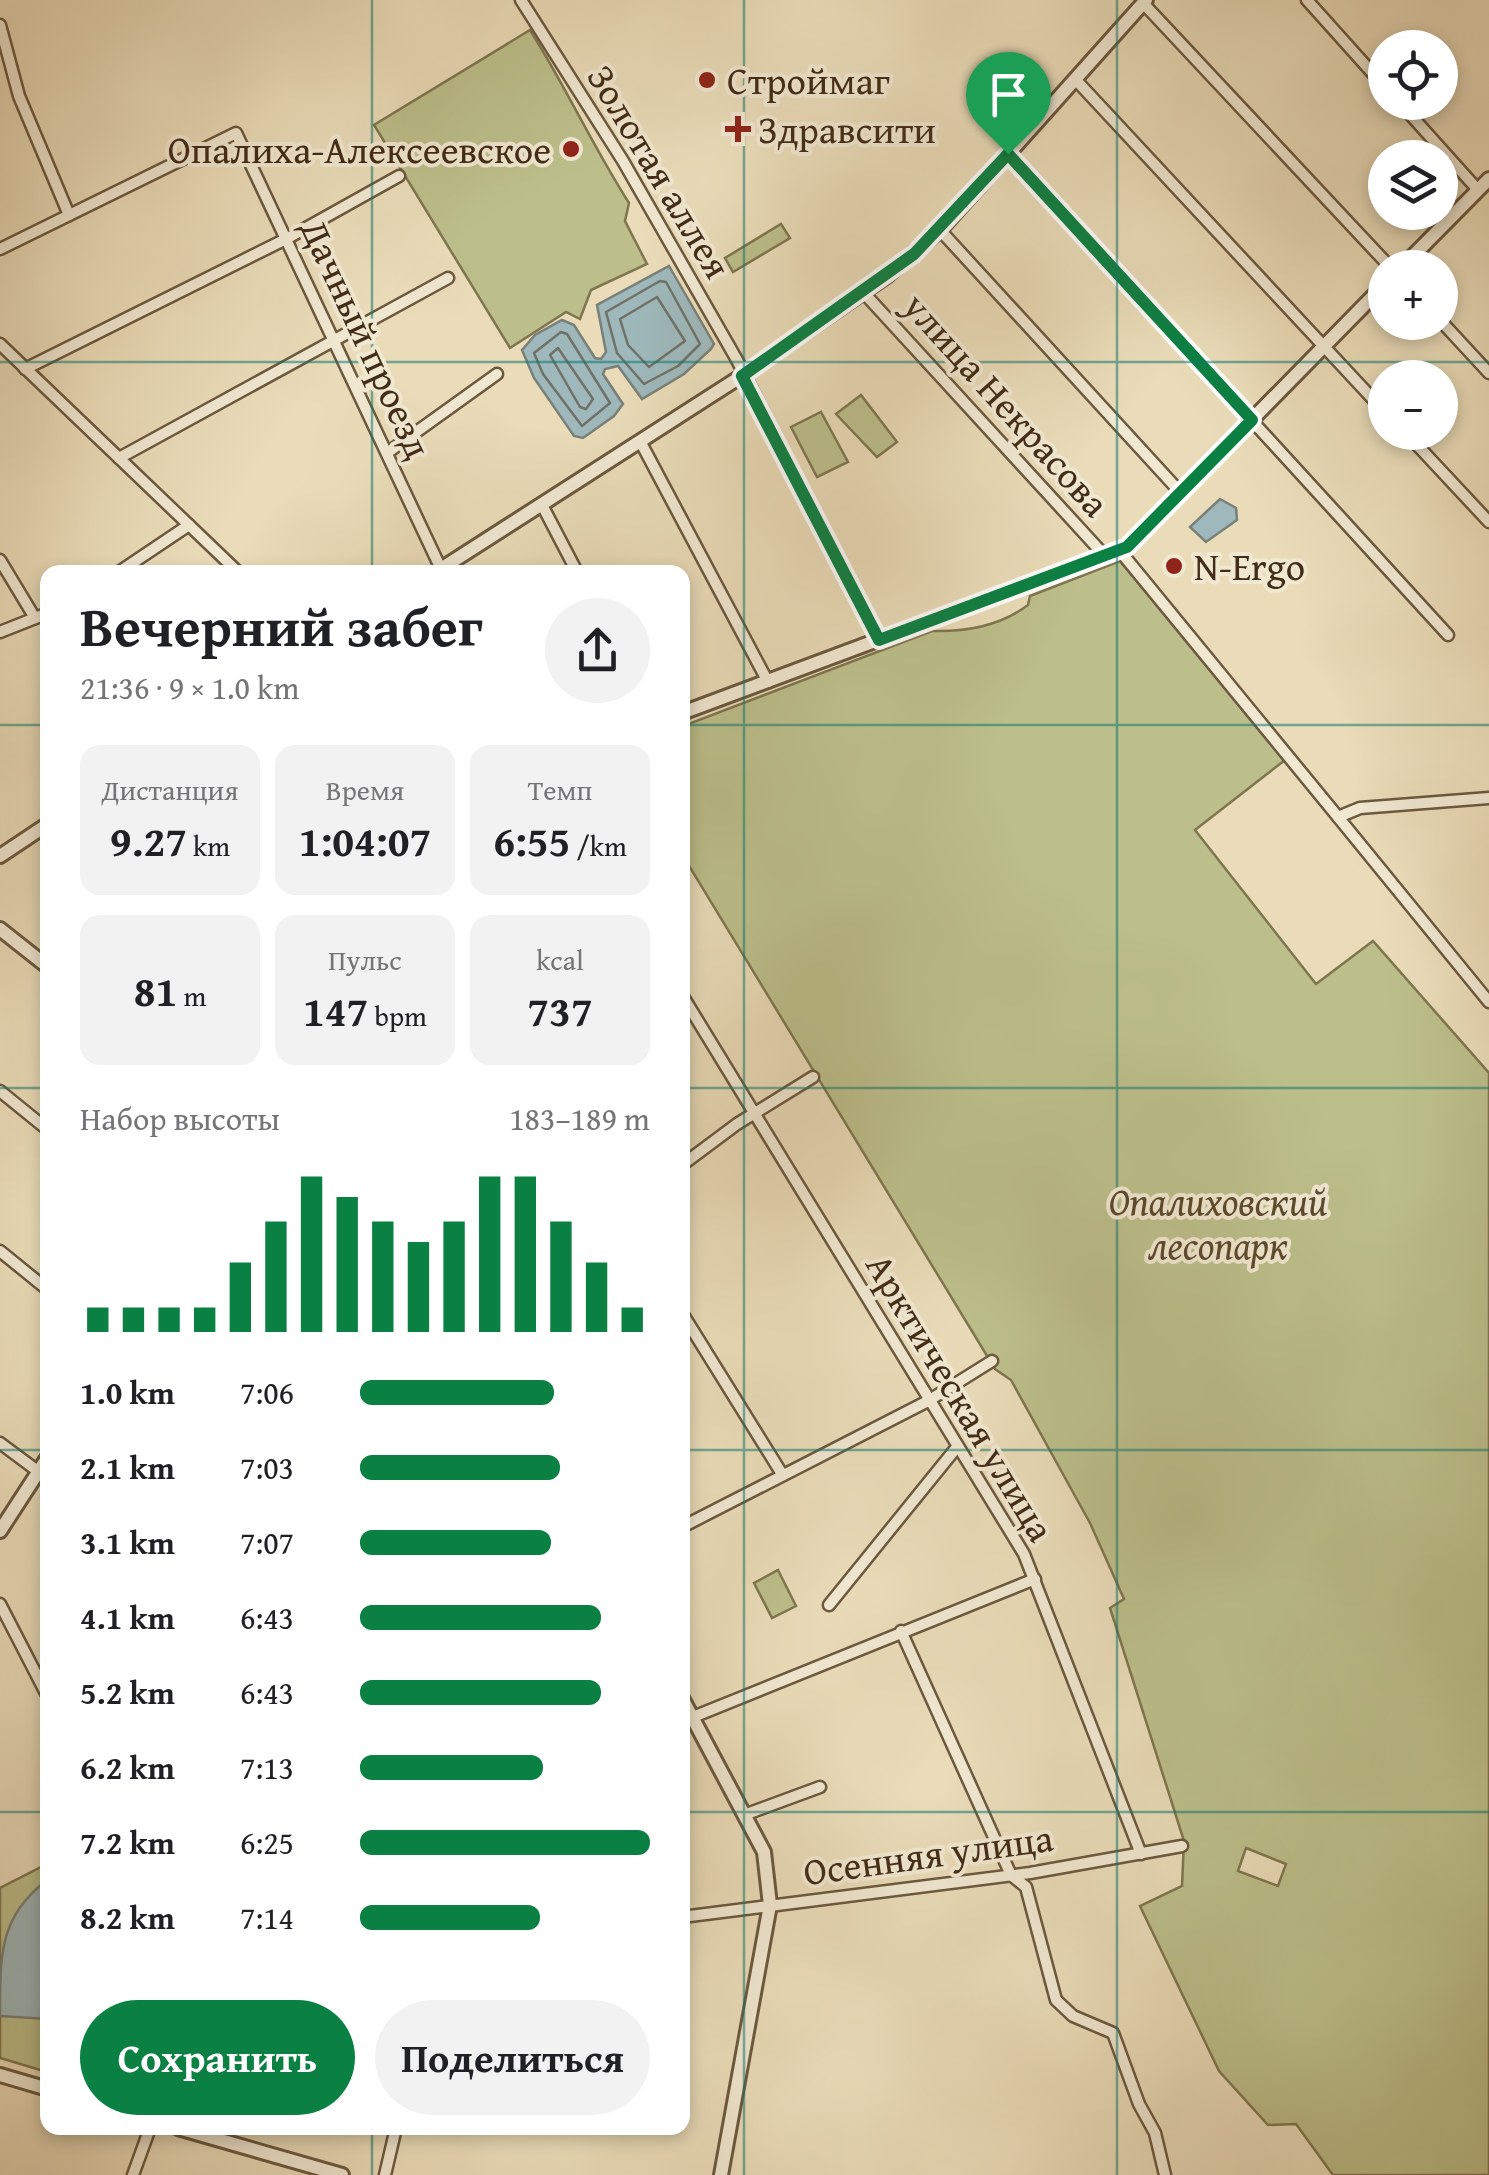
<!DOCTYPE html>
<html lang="ru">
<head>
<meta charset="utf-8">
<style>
  body { margin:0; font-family:"Gentium Book Plus",serif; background:#f2f2f2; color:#202124; height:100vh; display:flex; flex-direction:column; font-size:38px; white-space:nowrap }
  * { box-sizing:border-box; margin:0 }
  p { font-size:32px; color:#757577 }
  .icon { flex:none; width:55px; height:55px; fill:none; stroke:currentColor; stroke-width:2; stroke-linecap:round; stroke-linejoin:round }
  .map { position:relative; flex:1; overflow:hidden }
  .panel { position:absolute; left:40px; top:565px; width:650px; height:1570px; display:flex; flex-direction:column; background:#fff; border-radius:20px; box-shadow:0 5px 15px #0003 }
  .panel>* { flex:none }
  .buttons { position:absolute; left:1368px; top:30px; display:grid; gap:20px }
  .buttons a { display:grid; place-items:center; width:90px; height:90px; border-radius:50%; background:#fff; box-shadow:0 5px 15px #0003; font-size:50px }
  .pin { position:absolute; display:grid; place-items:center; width:85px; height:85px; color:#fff; margin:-102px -42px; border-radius:50% 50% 50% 0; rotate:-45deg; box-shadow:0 0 10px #0007 }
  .pin .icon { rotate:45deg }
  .round { display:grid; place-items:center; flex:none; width:105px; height:105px; border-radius:52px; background:#f2f2f2 }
  .head { display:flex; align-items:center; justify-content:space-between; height:170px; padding:0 40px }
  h1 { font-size:55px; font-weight:800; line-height:75px }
  .figures { display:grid; grid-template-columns:repeat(3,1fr); gap:15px; height:170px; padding:10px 40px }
  .figures div { display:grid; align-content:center; border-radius:20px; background:#f2f2f2; text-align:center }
  .figures b { font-size:42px; font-weight:800 }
  .figures small { font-size:28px; font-weight:400 }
  .figures p { font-size:28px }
  .chart { height:280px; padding:20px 40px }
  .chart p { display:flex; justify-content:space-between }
  .chart svg { width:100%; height:180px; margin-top:10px; stroke:#0b8043; stroke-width:6 }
  .button { display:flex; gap:20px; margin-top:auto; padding:20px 40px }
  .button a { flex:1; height:115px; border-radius:60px; background:#0b8043; color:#fff; font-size:40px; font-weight:800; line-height:115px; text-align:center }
  .button a+a { background:#f2f2f2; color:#202124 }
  ul { padding:0 40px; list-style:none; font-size:32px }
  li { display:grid; grid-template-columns:160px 120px 1fr; align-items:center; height:75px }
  li i { height:25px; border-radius:12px; background:#0b8043 }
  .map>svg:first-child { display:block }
</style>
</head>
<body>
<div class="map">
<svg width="1489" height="2175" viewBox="0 0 1489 2175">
  <rect width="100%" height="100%" fill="#eadcb9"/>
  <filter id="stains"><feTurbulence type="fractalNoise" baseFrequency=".002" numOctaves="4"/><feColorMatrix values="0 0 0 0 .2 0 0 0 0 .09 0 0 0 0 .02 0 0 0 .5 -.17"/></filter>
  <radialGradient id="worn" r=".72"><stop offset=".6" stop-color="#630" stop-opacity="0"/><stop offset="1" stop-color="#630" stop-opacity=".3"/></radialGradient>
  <g fill="#bcbf8b" stroke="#7f7650" stroke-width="2.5" fill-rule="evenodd">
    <path d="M530 30C566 87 593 147 629 203L625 221 647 264 591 290 580 319 566 312 510 348 374 125Z"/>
    <polygon points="781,224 790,238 733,272 725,258"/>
    <polygon points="861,395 897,442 877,457 836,414"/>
    <polygon points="821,412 848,462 817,477 791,427"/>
    <path d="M1120 561 1285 760 1195 830 1316 984 1373 941 1489 1073V2175H1333L1296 2124 1268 2125 1219 2071 1140 1906 1182 1886 1184 1841 1110 1608 1124 1599 1090 1523 1011 1380 995 1369 683 856V726L932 631C967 632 1000 626 1028 605L1030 596ZM1246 1848 1286 1864 1278 1886 1238 1871Z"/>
    <polygon points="778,1570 796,1606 772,1618 754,1583"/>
    <polygon points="47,1864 47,2072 0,2058 0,1888"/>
  </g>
  <g fill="#9eb8bb" stroke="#798079" stroke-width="2.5">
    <polygon points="669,266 714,344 711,349 684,374 642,399 618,366 605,369 603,374 623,404 614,416 583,438 574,436 534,378 522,350 535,335 562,320 574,325 595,358 601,359 606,352 597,305"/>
    <polygon points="1220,499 1236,508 1237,520 1206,542 1190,527"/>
    <path d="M47 1880V2019L0 2016C0 1951 0 1917 47 1880Z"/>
  </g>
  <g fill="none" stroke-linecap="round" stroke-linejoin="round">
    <g stroke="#707268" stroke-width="2.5">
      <polygon points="660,281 666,282 700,344 678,366 644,384 617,353 606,312"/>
      <polygon points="657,297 685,341 649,367 628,345 620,319"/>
      <polygon points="561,332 567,334 610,403 582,426 543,374 534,353"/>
      <polygon points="558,348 593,399 586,409 580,407 550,355"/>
    </g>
    <defs>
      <g id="minor">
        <polyline points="521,0 623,161 737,360 879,640"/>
        <polyline points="1307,0 1385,87"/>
        <polyline points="1143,3 1391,268"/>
        <polyline points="0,25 19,96 69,215"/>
        <polyline points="1075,79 1385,412"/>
        <polyline points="1399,102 1478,190"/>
        <polyline points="1008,154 1448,635"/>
        <polyline points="940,230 1180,492"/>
        <polyline points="0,249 236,133 441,569"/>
        <polyline points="864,293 1105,556"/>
        <polyline points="1440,320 1489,373"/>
        <polyline points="0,344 238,572"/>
        <polyline points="25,369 288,238 399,176"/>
        <polyline points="1405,432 1489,522"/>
        <polyline points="640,441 768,682"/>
        <polyline points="387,453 497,374"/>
        <polyline points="119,458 448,278"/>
        <polyline points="542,505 577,572"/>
        <polyline points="1120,551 1338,817 1360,808 1489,798"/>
        <polyline points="0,560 35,618"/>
        <polyline points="119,572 189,525"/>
        <polyline points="0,632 48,613"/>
        <polyline points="1338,817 1489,1002"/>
        <polyline points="682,995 1024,1554 1141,1854"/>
        <polyline points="0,1091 48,1130"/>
        <polyline points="682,1165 737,1124 813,1077"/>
        <polyline points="0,1251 48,1290"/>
        <polyline points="682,1313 782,1474"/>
        <polyline points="0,1443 39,1472"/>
        <polyline points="682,1527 928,1401 992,1361"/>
        <polyline points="0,1604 48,1697"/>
        <polyline points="829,1605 957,1447"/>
        <polyline points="901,1631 1011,1875 1026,1887 1056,2000 1073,2016 1113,2033 1139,2104 1155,2133 1165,2175"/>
        <polyline points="693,1717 1035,1579"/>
        <polyline points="744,1815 820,1787"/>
        <polyline points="682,1917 1030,1873 1182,1846"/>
        <polyline points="133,2175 150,2128"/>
        <polyline points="385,2175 396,2128"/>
      </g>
      <g id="tertiary">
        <polyline points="1401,268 1489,179"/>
        <polyline points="436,572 737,379 888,275 940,230 1146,0"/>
        <polyline points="682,713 1127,547 1385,284"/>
        <polyline points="0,856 48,824"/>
        <polyline points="0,929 48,967"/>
        <polyline points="0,1531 48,1457"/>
        <polyline points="682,1698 764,1852 770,1905 721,2175"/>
        <polyline points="0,2075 48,2089"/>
        <polyline points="178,2128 342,2175"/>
      </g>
    </defs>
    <use href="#minor" stroke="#6c593f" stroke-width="15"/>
    <use href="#tertiary" stroke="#6c593f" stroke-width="18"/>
    <use href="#minor" stroke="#f1e8d2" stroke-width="10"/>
    <use href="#tertiary" stroke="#f1e8d2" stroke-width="12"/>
  </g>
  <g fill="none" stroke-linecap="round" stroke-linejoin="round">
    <defs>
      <polygon id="route" points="1008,154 1252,420 1127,547 879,640 742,376 914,254"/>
    </defs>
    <use href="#route" stroke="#fff" stroke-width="20"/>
    <use href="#route" stroke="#0b8043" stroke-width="12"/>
  </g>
  <path fill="none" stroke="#0f766e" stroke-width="2.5" stroke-opacity="0.55" d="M372 0V572M744 0V2175M1117 0V2175M0 362H1489M0 725H48M682 725H1489M0 1088H48M682 1088H1489M0 1450H48M682 1450H1489M0 1812H48M682 1812H1489M372 2128V2175"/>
  <g fill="#8f2418" stroke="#f1e8d2" stroke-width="4">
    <circle cx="707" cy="80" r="10"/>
    <path d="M733 114h10v10h10v10h-10v10h-10v-10h-10v-10h10z"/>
    <circle cx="571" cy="149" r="10"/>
    <circle cx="1174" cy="566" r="10"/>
  </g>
  <g text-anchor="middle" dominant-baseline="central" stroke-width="8" stroke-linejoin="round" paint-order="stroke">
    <g font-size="38" fill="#422d16" stroke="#f1e8d2" text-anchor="start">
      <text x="727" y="80">Строймаг</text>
      <text x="758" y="129">Здравсити</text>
      <text x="551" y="149" text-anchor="end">Опалиха-Алексеевское</text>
      <text x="1194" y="566">N-Ergo</text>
    </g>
    <g font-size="38" fill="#422d16" stroke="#f1e8d2">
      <text transform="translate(660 171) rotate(59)">Золотая аллея</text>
      <text transform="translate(367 338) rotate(65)">Дачный проезд</text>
      <text transform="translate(1007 404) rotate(48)">улица Некрасова</text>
      <text transform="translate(961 1397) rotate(59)">Арктическая улица</text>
      <text transform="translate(928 1854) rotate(-8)">Осенняя улица</text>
    </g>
    <g font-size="38" font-style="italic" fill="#5a4a2d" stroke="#f1e8d2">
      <text x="1218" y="1201">Опалиховский<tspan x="1218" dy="44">лесопарк</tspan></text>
    </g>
  </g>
  <rect width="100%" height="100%" filter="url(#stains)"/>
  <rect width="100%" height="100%" fill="url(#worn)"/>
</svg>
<div class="buttons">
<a><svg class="icon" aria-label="locate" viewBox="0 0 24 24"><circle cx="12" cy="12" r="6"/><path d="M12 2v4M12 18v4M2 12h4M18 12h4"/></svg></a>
<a><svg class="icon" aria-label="layers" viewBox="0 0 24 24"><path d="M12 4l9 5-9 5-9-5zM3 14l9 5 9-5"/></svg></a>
<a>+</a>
<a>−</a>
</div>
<div class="pin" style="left:1008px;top:154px;background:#1e9e55"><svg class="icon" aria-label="arrive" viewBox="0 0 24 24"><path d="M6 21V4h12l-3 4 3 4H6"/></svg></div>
<section class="panel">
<div class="head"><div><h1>Вечерний забег</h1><p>21:36 · 9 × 1.0 km</p></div><a class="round"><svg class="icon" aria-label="share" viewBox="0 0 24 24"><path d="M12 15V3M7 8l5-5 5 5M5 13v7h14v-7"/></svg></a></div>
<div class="figures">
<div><p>Дистанция</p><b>9.27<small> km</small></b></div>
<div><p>Время</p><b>1:04:07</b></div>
<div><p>Темп</p><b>6:55<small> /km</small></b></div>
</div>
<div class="figures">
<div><b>81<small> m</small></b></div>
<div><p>Пульс</p><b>147<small> bpm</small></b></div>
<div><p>kcal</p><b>737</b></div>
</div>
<div class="chart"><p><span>Набор высоты</span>183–189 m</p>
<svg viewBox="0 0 160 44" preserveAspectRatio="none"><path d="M5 44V38M15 44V38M25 44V38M35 44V38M45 44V27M55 44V17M65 44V6M75 44V11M85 44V17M95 44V22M105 44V17M115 44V6M125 44V6M135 44V17M145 44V27M155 44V38"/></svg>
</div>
<ul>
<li><b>1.0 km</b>7:06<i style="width:67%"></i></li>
<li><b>2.1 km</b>7:03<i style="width:69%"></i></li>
<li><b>3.1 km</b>7:07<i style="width:66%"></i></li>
<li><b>4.1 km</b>6:43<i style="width:83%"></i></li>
<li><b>5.2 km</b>6:43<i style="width:83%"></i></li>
<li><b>6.2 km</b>7:13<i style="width:63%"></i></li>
<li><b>7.2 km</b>6:25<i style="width:100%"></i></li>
<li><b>8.2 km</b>7:14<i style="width:62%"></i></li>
</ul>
<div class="button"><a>Сохранить</a><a>Поделиться</a></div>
</section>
</div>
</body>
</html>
